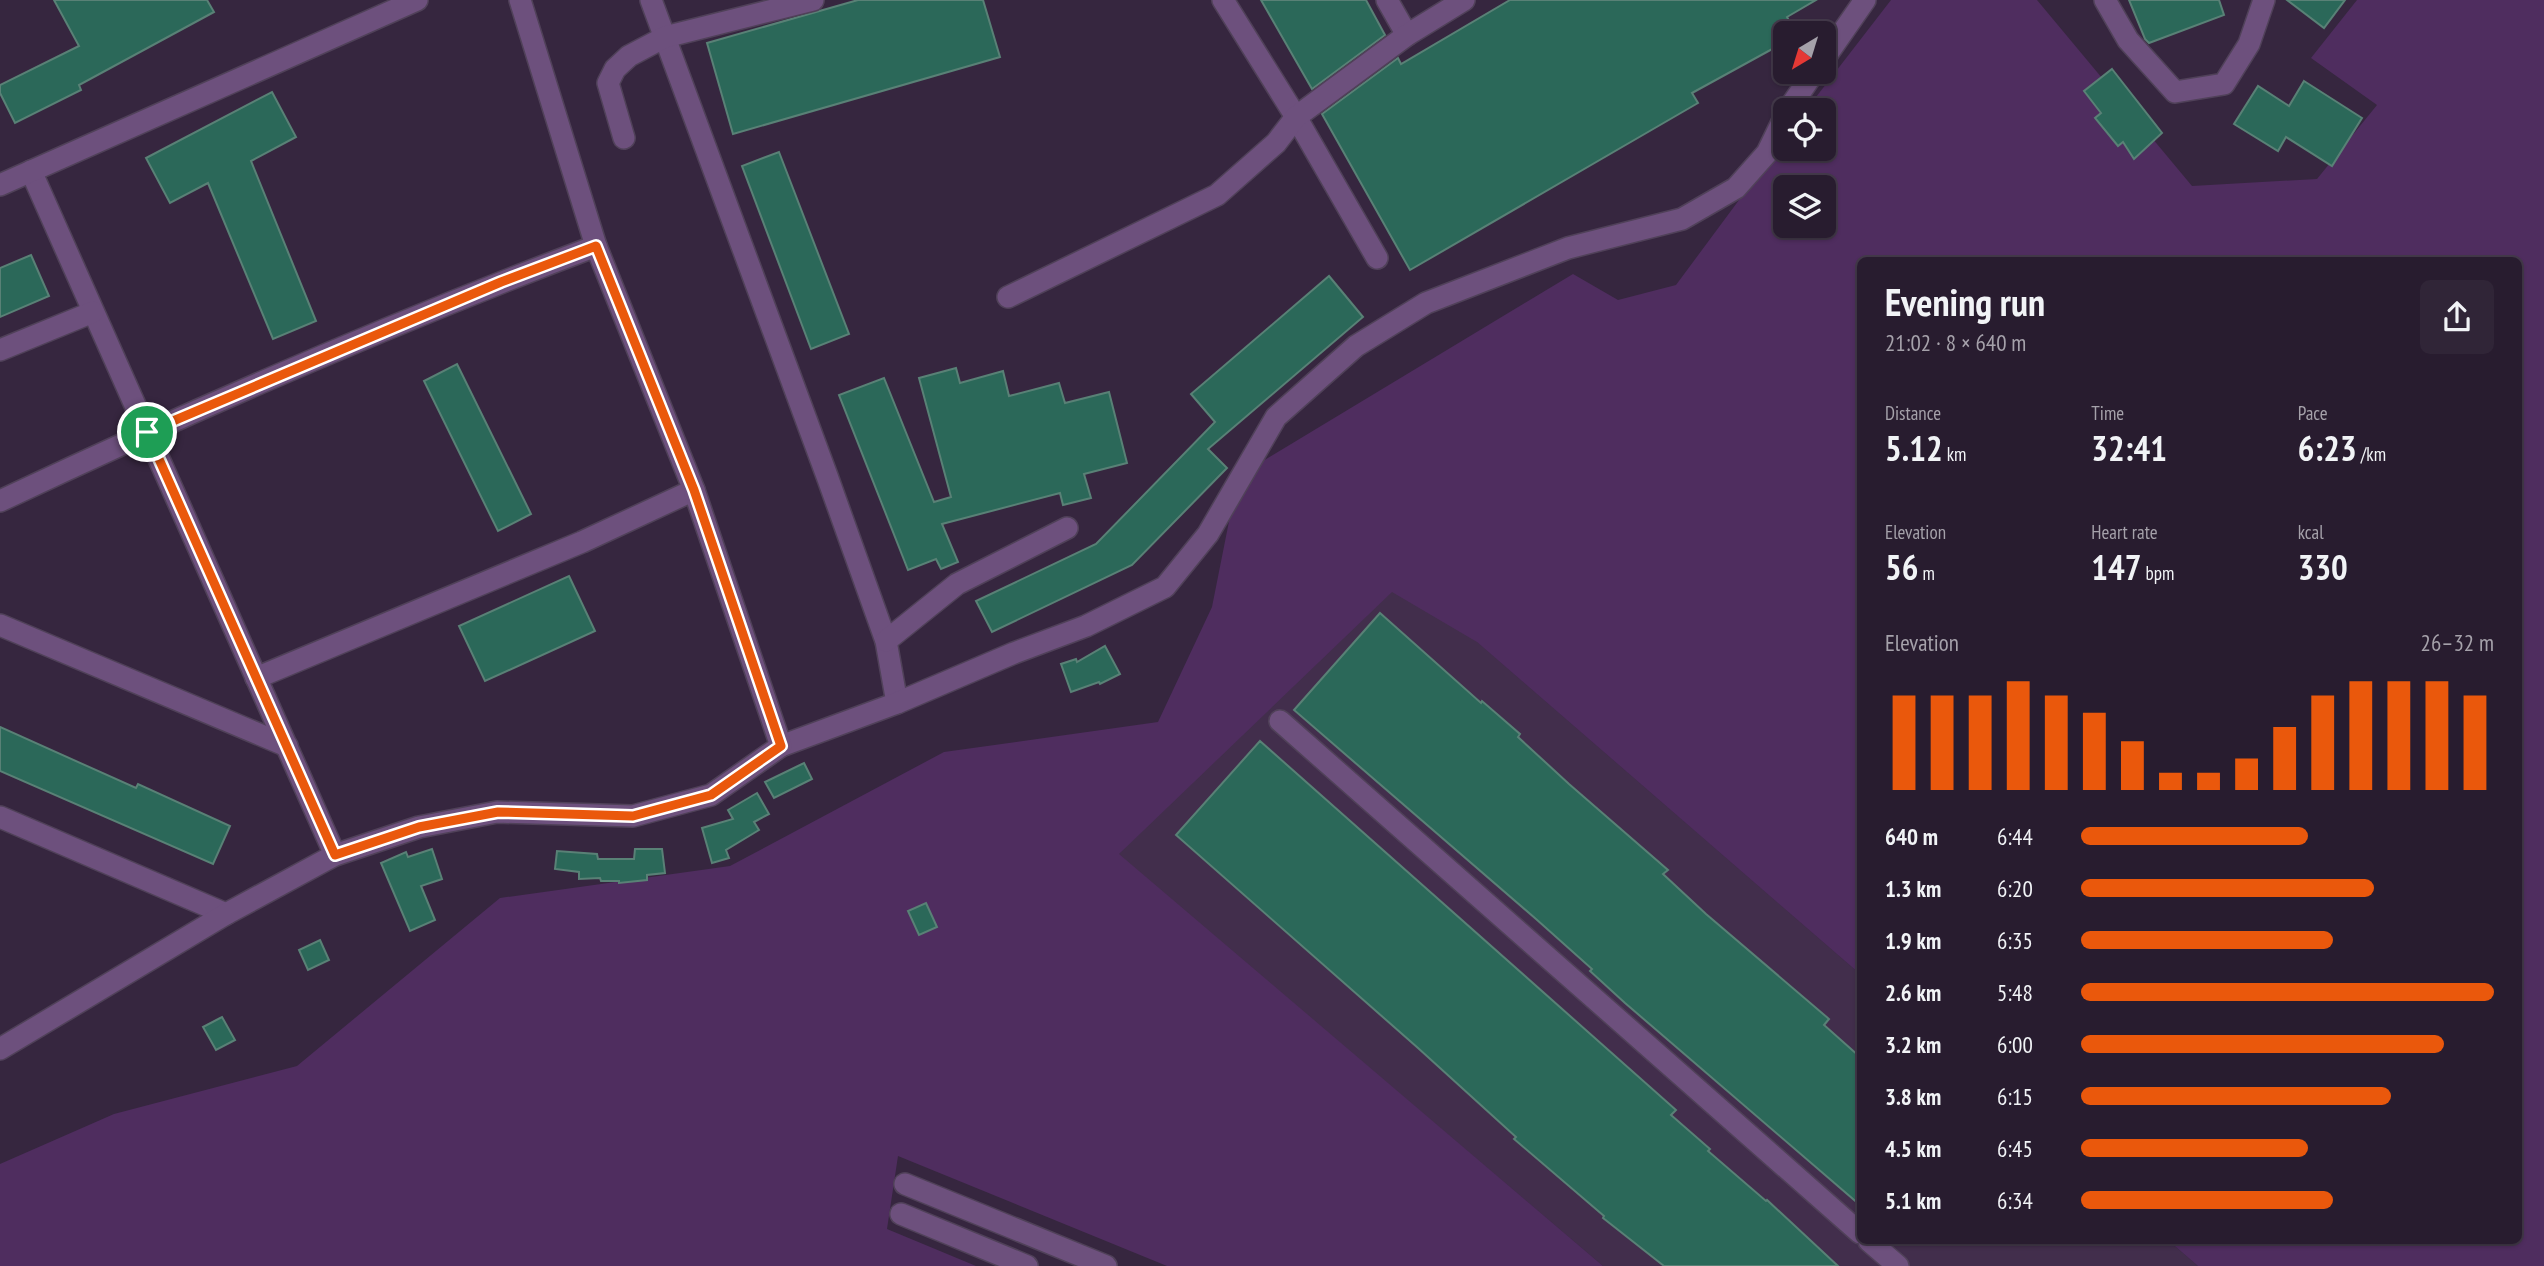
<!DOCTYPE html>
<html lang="en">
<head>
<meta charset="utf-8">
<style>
  body { margin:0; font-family:"PT Sans Narrow",sans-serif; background:#302537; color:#f1f3f6; height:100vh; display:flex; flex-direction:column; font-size:26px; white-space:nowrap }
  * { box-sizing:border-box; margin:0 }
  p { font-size:23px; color:#a5a1aa }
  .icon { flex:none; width:38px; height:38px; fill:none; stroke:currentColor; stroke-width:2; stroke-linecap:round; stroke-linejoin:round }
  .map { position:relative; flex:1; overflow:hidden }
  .details { position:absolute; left:1857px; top:257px; width:665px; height:987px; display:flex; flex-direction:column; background:#281c2f; border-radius:10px; box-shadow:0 2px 5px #0004,0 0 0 2px #443a4b }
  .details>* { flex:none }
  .needle { width:46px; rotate:218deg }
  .tools { position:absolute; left:1773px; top:21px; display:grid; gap:14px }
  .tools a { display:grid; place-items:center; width:63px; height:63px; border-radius:10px; background:#281c2f; box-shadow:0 2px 5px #0004,0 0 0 2px #443a4b; font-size:35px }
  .pin { position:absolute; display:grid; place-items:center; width:60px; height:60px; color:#fff; margin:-30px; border:4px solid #fff; border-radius:50%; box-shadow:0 2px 7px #0007 }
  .round { display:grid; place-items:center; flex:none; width:74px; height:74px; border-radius:10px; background:#302537 }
  .overview { display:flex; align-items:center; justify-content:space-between; height:119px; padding:0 28px }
  h1 { font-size:38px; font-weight:600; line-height:52px }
  .stats { display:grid; grid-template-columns:repeat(3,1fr); gap:10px; height:119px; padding:7px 28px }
  .stats div { display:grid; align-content:center }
  .stats b { font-size:35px; font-weight:600 }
  .stats small { font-size:19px; font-weight:400 }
  .stats p { font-size:19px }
  .chart { height:196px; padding:14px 28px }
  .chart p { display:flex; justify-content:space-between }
  .chart svg { width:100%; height:126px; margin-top:7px; stroke:#ea580c; stroke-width:6 }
  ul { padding:0 28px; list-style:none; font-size:23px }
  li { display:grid; grid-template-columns:112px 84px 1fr; align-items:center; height:52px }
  li i { height:18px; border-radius:9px; background:#ea580c }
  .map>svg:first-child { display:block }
</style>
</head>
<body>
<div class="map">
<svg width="2544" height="1266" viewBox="0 0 2544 1266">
  <rect width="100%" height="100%" fill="#36263f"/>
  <polygon fill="#422e4c" points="1384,561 1860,974 1860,1241 2169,1241 2198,1266 1603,1266 1118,855"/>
  <path fill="#4f2d5f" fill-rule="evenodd" d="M1891 0H2037L2192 186 2317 179 2377 105 2311 58 2357 0H2544V1266H2198L2169 1241H2518V261H1860V974L1477 642 1392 592 1119 854 1603 1266H1167L898 1156 887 1229 976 1266H0V1164L114 1114 297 1066 500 898 730 866 944 752 1158 722 1212 607 1238 476 1573 274 1618 300 1676 285 1785 138V149H1824V110H1806ZM1785 187H1824V226H1785Z"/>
  <g fill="#2b6859" stroke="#598176" stroke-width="2">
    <polygon points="54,0 207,0 214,12 79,85 81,90 15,123 0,93 0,85 79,46"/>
    <polygon points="858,0 983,0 1000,57 733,134 707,43"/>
    <polygon points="1261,0 1366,0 1385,35 1312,89"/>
    <polygon points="1510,0 1816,0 1787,17 1796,33 1785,33 1785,42 1692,93 1698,103 1410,270 1322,114 1398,58 1401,64"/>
    <polygon points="2129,0 2219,0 2224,15 2149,43 2145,39"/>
    <polygon points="2287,0 2345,0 2324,28"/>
    <polygon points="2112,69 2162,133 2134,159 2123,142 2118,146 2095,118 2101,113 2084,91"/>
    <polygon points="2304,81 2362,118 2332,166 2286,137 2278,151 2234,124 2258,86 2289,106"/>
    <polygon points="272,92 296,137 251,161 316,321 273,339 208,183 170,203 146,158"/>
    <polygon points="779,152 849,334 811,349 742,166"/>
    <polygon points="31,255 49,296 0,317 0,268"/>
    <polygon points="1329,276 1363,317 1208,449 1227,468 1132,565 992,632 976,601 1096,544 1215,422 1191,394"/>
    <polygon points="457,364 531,514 498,531 424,381"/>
    <polygon points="956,368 960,383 1003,371 1009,396 1059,383 1065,403 1109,392 1127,463 1084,474 1091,498 1063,505 1060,493 942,524 958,562 941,569 936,559 908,570 839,395 884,378 934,502 951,497 919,378"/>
    <polygon points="569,576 595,631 485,681 459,626"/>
    <polygon points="1380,613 1481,703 1482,701 1520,734 1518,737 1569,784 1668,870 1663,874 1706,914 1829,1019 1824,1025 1860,1057 1860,1205 1625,1003 1590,971 1592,969 1536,919 1294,710"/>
    <polygon points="1105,646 1120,674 1100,684 1099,682 1071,692 1061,664 1076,659 1077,662"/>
    <polygon points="0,727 136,788 138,784 230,826 213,864 0,771"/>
    <polygon points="1260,741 1676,1110 1671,1115 1710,1149 1708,1151 1766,1201 1767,1200 1838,1266 1664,1266 1603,1218 1604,1216 1514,1139 1516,1137 1418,1048 1176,835"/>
    <polygon points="804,763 812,779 774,798 765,782"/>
    <polygon points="757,793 769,814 754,822 759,830 726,850 729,858 712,863 702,828 733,819 728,810"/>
    <polygon points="432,849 442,879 421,886 435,920 410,931 381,863 406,852 408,857"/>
    <polygon points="635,849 662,849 665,873 647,875 647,880 619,883 619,881 601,881 600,878 579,879 579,872 555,869 557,851 597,854 598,859 634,859"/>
    <polygon points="926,903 937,927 919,935 908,911"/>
    <polygon points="320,940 329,960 308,970 299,950"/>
    <polygon points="222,1017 235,1040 216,1050 203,1027"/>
  </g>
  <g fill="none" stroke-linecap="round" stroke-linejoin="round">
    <defs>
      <g id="minor">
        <polyline points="651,0 827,476 886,641 897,703"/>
        <polyline points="1223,0 1296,117 1377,258"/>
        <polyline points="1387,0 1407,35"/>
        <polyline points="2105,0 2128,40 2175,92 2224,84 2249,44 2264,0"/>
        <polyline points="1824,59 1865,0"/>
        <polyline points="1788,110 1814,72"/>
        <polyline points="624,138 608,83 615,69 629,56 665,37 813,0"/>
        <polyline points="31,171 335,855"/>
        <polyline points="0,185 417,0"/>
        <polyline points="1008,297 1217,195 1276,143 1296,117 1407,35 1464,0"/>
        <polyline points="0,350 93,312"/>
        <path d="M0 501C195 409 394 322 596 246"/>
        <polyline points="0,625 287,746"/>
        <polyline points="886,641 957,584 1067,528"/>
        <polyline points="256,678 582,542 694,490"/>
        <polyline points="1280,721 1860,1233"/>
        <polyline points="781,746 897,703 1014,653 1086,626 1165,587 1208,534 1276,417 1356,346 1426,303 1568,248 1682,219 1736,188 1767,153 1785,116"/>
        <polyline points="0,817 226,914"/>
        <polyline points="0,1049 226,914 335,855 419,827 497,812 633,816 711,795 781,746 694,490 596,246 520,0"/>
        <polyline points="905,1184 1106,1266"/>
        <polyline points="901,1214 1027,1266"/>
        <polyline points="1869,1241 1898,1266"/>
      </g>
    </defs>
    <use href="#minor" stroke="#504159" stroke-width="24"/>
    <use href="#minor" stroke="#6d507d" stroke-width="21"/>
  </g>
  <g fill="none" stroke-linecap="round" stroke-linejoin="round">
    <defs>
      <polygon id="route" points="596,246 694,490 781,746 711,795 633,816 498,812 419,827 335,855 147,432 501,282"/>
    </defs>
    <use href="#route" stroke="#fff" stroke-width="14"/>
    <use href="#route" stroke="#ea580c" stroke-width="9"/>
  </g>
</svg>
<div class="tools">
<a><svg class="needle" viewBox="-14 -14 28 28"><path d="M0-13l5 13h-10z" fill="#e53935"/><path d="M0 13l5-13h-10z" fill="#a5a1aa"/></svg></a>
<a><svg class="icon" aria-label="locate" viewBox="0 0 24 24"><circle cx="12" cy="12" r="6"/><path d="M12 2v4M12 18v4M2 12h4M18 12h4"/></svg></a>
<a><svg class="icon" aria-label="layers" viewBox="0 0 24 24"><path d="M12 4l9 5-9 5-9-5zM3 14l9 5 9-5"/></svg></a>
</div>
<div class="pin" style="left:147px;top:432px;background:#1e9e55"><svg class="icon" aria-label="arrive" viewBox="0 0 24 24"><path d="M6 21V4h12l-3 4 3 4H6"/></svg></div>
<section class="details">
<div class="overview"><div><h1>Evening run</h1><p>21:02 · 8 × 640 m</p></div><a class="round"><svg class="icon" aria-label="share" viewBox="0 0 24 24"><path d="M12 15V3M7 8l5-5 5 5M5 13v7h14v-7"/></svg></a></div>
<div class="stats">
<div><p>Distance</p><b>5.12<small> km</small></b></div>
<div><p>Time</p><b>32:41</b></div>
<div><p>Pace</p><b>6:23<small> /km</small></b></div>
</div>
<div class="stats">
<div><p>Elevation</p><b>56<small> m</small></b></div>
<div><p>Heart rate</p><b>147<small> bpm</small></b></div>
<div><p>kcal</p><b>330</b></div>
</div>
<div class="chart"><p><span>Elevation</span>26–32 m</p>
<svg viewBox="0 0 160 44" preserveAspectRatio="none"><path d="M5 44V11M15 44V11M25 44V11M35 44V6M45 44V11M55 44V17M65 44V27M75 44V38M85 44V38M95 44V33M105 44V22M115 44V11M125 44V6M135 44V6M145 44V6M155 44V11"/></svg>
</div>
<ul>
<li><b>640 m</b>6:44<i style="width:55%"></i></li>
<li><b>1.3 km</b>6:20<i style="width:71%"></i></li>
<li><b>1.9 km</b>6:35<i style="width:61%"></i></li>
<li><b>2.6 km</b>5:48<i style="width:100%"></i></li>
<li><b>3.2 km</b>6:00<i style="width:88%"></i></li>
<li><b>3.8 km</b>6:15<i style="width:75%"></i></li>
<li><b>4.5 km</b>6:45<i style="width:55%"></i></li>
<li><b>5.1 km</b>6:34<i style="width:61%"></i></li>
</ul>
</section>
</div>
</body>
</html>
